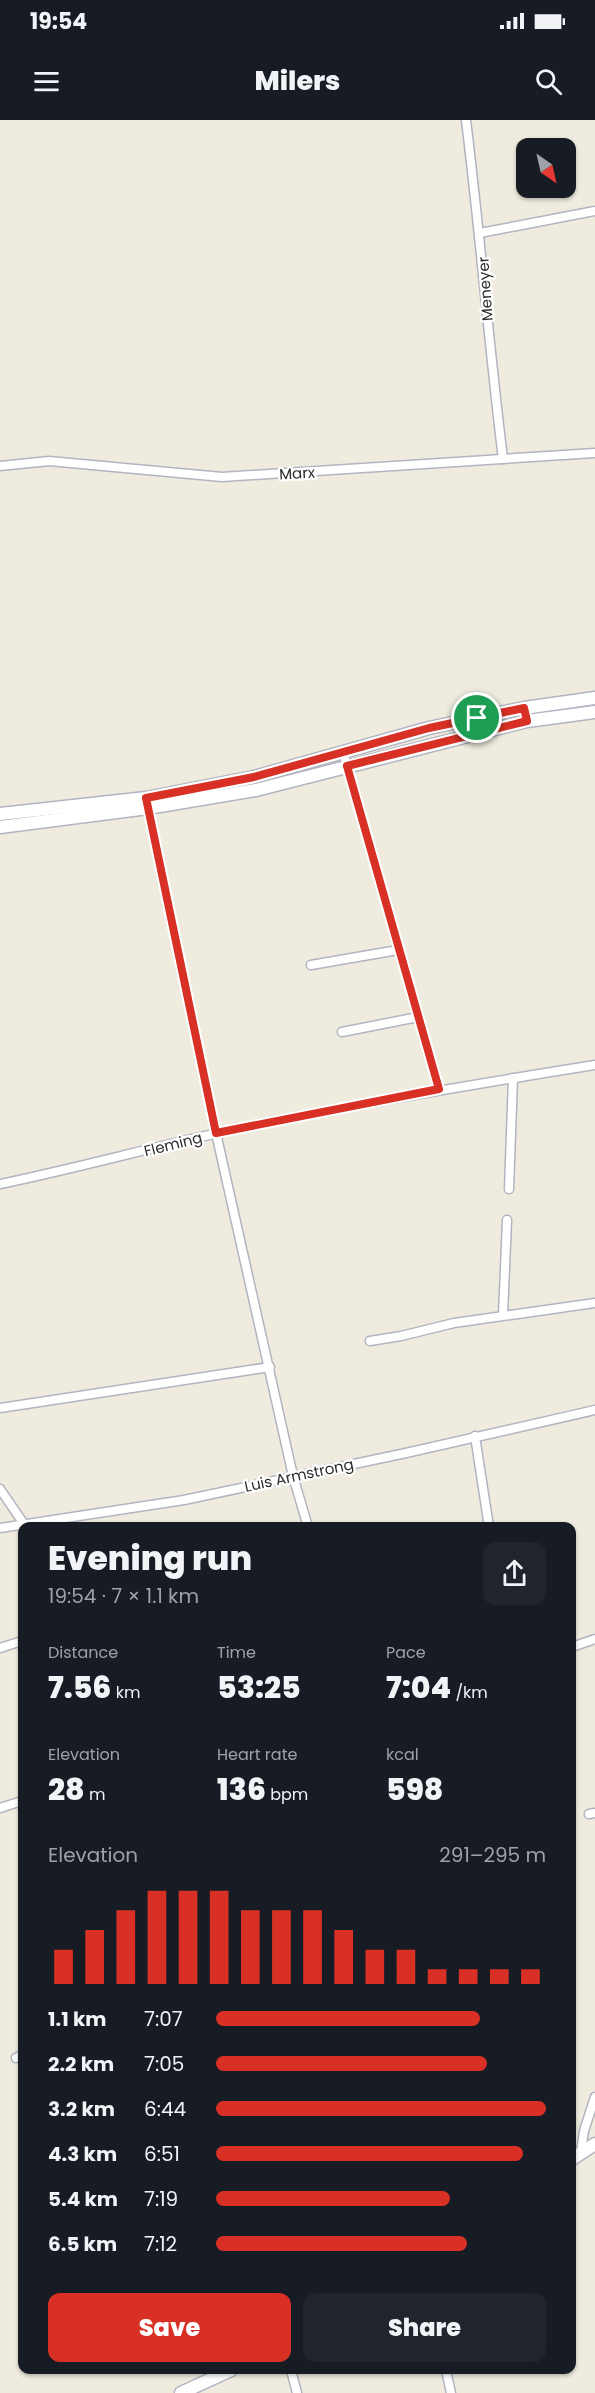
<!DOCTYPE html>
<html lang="en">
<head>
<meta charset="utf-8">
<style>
  body { margin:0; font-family:Poppins,sans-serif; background:#20242c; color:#f1f3f6; height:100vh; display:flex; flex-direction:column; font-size:22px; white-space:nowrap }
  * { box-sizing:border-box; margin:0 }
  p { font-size:20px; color:#9ea1a6 }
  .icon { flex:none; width:33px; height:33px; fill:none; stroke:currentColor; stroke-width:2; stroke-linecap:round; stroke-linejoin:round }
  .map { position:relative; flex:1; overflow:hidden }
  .sheet { position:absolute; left:18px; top:1402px; width:558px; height:852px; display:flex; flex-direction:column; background:#171b24; border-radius:12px; box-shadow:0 2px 4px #0004 }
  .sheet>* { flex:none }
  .needle { width:39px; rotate:146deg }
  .tools { position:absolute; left:516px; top:18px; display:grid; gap:12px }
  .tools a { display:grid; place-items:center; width:60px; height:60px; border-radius:12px; background:#171b24; box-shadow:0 2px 4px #0004; font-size:30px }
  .pin { position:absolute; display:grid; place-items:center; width:51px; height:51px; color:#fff; margin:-26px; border:3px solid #fff; border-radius:50%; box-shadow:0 2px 6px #0007 }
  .round { display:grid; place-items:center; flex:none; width:63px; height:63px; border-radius:12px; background:#20242c }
  .headline { display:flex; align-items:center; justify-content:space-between; height:102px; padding:0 30px }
  h1 { font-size:33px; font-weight:800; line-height:45px }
  .stats { display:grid; grid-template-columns:repeat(3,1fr); gap:9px; height:102px; padding:6px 30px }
  .stats div { display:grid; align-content:center }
  .stats b { font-size:30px; font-weight:800 }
  .stats small { font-size:16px; font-weight:400 }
  .stats p { font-size:16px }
  .chart { height:168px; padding:12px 30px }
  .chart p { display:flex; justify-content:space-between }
  .chart svg { width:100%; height:108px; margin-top:6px; stroke:#d93025; stroke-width:6 }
  .cta { display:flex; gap:12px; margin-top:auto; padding:12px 30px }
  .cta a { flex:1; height:69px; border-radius:12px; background:#d93025; color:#fff; font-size:24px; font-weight:800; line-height:69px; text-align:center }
  .cta a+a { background:#20242c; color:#f1f3f6 }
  ul { padding:0 30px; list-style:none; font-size:20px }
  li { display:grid; grid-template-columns:96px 72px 1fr; align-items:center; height:45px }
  li i { height:15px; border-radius:8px; background:#d93025 }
  .status { display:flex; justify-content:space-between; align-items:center; height:42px; padding:0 30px; background:#171b24; direction:ltr }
  .status svg { height:16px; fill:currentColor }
  header { display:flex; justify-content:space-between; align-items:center; height:78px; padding:0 30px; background:#171b24; font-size:27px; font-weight:800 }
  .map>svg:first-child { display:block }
</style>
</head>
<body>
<div class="status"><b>19:54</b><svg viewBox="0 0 49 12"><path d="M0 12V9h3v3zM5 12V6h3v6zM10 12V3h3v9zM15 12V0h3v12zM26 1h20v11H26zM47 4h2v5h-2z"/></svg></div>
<header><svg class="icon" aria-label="menu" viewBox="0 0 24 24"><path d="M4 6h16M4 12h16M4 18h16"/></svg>Milers<svg class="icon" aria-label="search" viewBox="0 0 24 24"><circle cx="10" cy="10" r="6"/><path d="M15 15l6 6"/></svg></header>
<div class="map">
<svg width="595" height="2273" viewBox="0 0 595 2273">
  <rect width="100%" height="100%" fill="#efecdf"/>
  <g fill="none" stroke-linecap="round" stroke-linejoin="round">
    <defs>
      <g id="street">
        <path d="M466 0C480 113 489 226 503 339"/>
        <polyline points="480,113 595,91"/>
        <polyline points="0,346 49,341 222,357 595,333"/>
        <polyline points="343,632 439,969"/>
        <polyline points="147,684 216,1013 293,1356 308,1407"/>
        <polyline points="311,845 398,830"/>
        <polyline points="342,912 418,897"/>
        <path d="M0 1064C73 1049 145 1029 218 1013 343 986 469 965 595 945"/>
        <polyline points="509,1069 513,958"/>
        <polyline points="503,1195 507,1100"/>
        <polyline points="370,1221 401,1216 454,1203 595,1183"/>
        <polyline points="0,1288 270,1247"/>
        <polyline points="475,1316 489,1407"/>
        <polyline points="0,1369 26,1407"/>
        <polyline points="0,1408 184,1380 406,1333 595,1290"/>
        <polyline points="572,1527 595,1519"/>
        <polyline points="0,1528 22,1521"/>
        <polyline points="0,1688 22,1681"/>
        <polyline points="589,1694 595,1693"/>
        <polyline points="16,1938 22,1935"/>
        <polyline points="581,2032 584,2011 595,1977"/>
        <polyline points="291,2250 297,2273"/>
        <polyline points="446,2250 451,2273"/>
      </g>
      <g id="secondary">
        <polyline points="0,694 146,678 254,657 429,608 524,588 595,578"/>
        <polyline points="0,707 148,688 256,670 527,601 595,592"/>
        <polyline points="572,2039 595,2024"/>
        <polyline points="181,2273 231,2250"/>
      </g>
    </defs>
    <use href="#street" stroke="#b3b3c1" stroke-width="11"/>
    <use href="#secondary" stroke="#b3b3c1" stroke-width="15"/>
    <use href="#street" stroke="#fff" stroke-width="8"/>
    <use href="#secondary" stroke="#fff" stroke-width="12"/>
  </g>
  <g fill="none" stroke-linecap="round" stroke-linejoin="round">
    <defs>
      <polygon id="route" points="524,588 527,601 347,646 439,969 216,1013 146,678 254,657 429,608"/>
    </defs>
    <use href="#route" stroke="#fff" stroke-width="12"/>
    <use href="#route" stroke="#d93025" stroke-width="8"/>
  </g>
  <g text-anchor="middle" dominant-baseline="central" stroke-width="4.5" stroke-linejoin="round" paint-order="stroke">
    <g font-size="15" fill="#2d2d2d" stroke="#fff">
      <text transform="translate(485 169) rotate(-94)">Meneyer</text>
      <text transform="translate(297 353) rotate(-3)">Marx</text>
      <text transform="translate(173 1024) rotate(-14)">Fleming</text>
      <text transform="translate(299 1355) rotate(-12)">Luis Armstrong</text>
    </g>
  </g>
</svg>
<div class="tools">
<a><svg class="needle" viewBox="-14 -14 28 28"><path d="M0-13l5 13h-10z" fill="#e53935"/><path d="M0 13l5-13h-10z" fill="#9ea1a6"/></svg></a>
</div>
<div class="pin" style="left:477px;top:598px;background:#1e9e55"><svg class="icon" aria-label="arrive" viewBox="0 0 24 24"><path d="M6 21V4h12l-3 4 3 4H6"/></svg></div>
<section class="sheet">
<div class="headline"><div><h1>Evening run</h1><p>19:54 · 7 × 1.1 km</p></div><a class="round"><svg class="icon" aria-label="share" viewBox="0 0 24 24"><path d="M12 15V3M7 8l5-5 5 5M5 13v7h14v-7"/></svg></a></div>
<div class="stats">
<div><p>Distance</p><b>7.56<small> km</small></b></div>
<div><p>Time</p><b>53:25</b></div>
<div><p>Pace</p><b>7:04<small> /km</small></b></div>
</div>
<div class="stats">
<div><p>Elevation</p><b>28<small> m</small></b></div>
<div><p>Heart rate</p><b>136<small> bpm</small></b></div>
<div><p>kcal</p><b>598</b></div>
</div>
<div class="chart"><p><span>Elevation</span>291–295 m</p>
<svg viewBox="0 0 160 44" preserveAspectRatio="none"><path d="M5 44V30M15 44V22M25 44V14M35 44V6M45 44V6M55 44V6M65 44V14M75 44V14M85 44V14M95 44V22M105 44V30M115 44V30M125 44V38M135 44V38M145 44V38M155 44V38"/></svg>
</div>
<ul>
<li><b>1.1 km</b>7:07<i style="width:80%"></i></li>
<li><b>2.2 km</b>7:05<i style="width:82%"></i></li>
<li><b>3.2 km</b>6:44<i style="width:100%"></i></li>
<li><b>4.3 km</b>6:51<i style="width:93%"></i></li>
<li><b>5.4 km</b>7:19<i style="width:71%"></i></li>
<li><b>6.5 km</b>7:12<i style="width:76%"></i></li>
</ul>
<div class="cta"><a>Save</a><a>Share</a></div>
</section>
</div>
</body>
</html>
